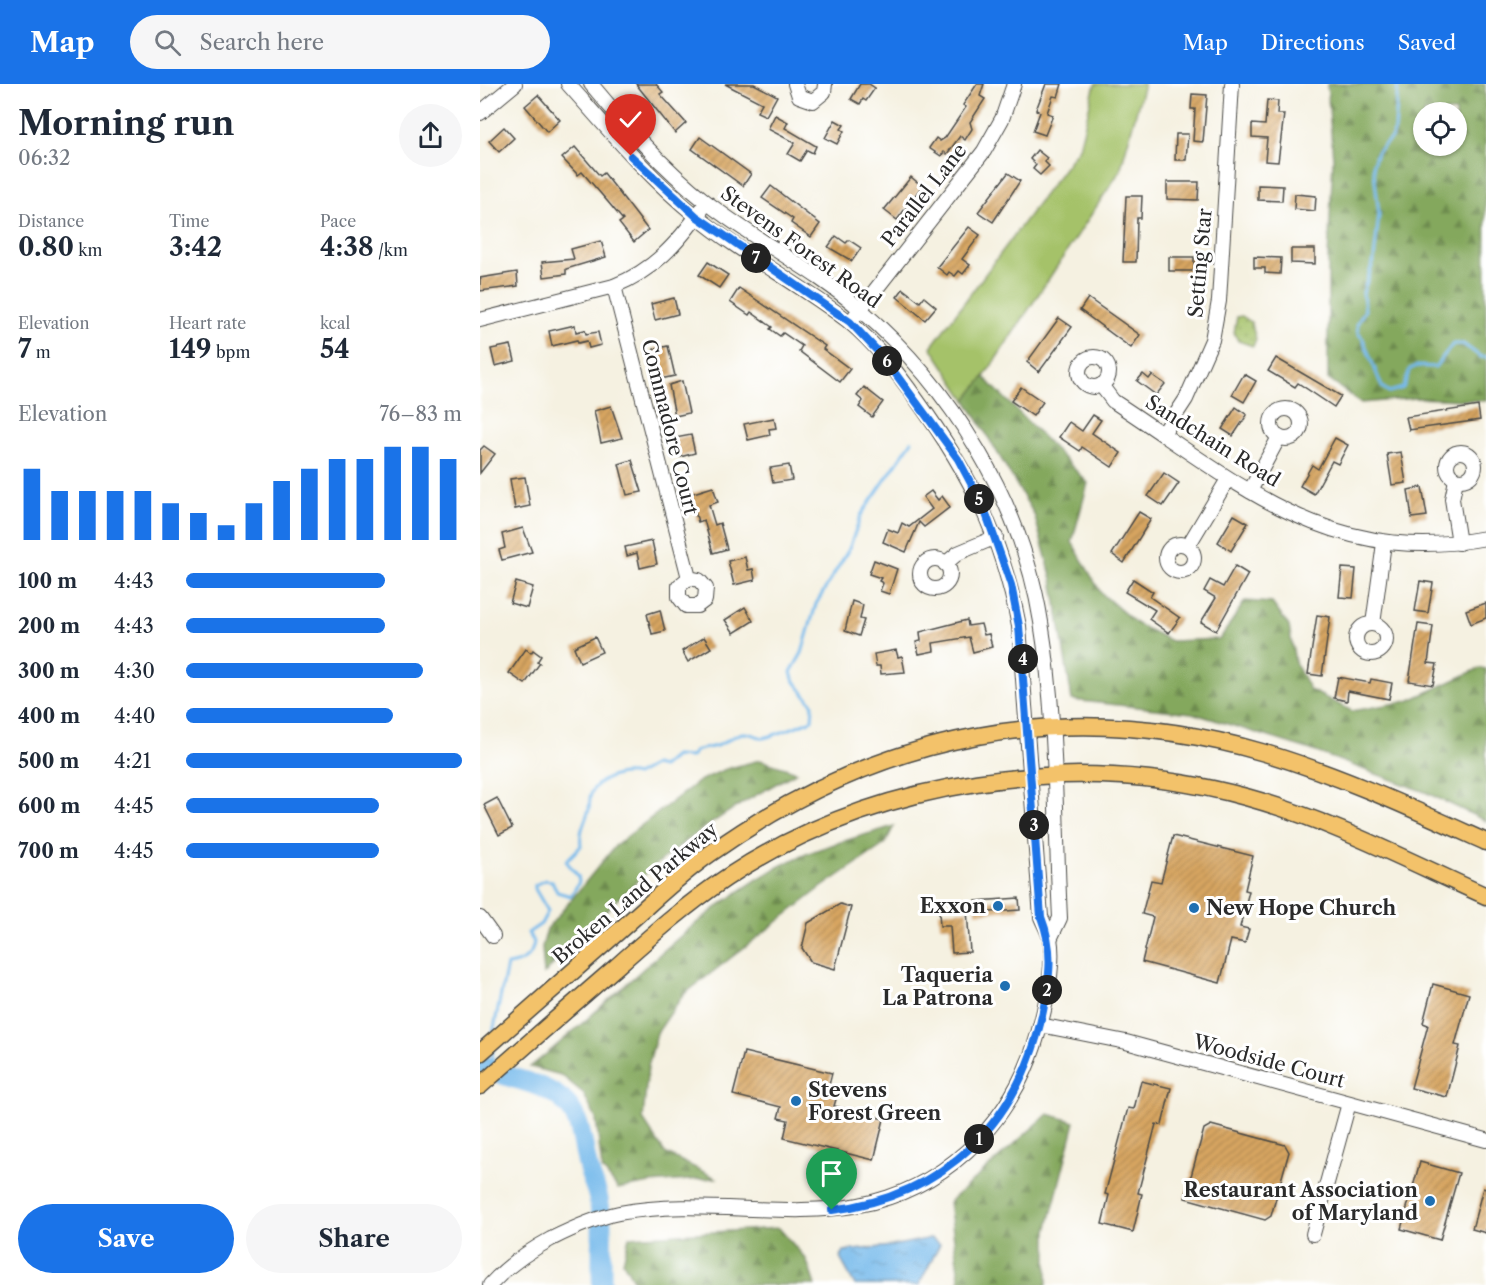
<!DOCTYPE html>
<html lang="en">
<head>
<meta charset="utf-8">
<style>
  body { margin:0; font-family:"Libre Caslon Text",serif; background:#f6f6f7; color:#1f2937; height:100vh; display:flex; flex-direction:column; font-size:22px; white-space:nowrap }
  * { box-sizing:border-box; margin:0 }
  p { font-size:20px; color:#747a83 }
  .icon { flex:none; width:33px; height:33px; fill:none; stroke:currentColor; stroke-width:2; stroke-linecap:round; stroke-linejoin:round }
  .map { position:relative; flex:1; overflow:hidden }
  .panel { display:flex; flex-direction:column; background:#fff; width:480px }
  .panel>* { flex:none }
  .fabs { position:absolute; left:933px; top:18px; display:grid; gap:12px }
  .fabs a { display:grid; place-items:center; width:54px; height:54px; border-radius:50%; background:#fff; box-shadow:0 2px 4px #0004; font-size:30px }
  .pin { position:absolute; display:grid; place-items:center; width:51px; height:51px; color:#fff; margin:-62px -26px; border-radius:50% 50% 50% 0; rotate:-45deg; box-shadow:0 0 6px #0007 }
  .pin .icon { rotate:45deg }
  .km { position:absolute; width:30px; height:30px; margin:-15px; border-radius:50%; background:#222; color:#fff; font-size:16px; line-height:30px; text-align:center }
  .round { display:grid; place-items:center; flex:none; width:63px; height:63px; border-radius:32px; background:#f6f6f7 }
  .head { display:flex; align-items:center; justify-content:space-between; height:102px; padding:0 18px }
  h1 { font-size:33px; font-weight:800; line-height:45px }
  .stats { display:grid; grid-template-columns:repeat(3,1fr); gap:9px; height:102px; padding:6px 18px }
  .stats div { display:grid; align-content:center }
  .stats b { font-size:26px; font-weight:800 }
  .stats small { font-size:16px; font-weight:400 }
  .stats p { font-size:16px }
  .chart { height:168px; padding:12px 18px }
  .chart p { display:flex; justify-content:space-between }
  .chart svg { width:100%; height:108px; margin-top:6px; stroke:#1a73e8; stroke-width:6 }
  .cta { display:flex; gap:12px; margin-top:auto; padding:12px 18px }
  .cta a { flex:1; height:69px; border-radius:36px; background:#1a73e8; color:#fff; font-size:24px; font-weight:800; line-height:69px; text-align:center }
  .cta a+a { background:#f6f6f7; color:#1f2937 }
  ul { padding:0 18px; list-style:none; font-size:20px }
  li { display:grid; grid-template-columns:96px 72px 1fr; align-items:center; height:45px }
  li i { height:15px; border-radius:8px; background:#1a73e8 }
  header { display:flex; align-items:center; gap:36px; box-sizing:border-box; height:84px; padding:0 30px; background:#1a73e8; color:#fff }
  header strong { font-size:28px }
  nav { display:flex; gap:33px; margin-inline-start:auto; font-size:21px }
  .search { width:420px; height:54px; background:#f6f6f7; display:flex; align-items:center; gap:15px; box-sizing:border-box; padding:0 21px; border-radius:33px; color:#747a83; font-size:22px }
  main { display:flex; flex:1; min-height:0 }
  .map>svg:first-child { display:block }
</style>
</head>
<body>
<header>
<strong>Map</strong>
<div class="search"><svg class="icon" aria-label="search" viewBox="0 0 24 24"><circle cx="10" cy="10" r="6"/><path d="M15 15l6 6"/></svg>Search here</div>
<nav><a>Map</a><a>Directions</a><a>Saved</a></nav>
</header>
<main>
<section class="panel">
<div class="head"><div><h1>Morning run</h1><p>06:32</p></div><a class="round"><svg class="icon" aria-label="share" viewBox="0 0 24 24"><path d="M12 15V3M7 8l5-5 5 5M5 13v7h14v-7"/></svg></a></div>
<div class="stats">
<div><p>Distance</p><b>0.80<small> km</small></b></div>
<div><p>Time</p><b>3:42</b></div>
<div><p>Pace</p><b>4:38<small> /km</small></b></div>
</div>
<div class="stats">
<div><p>Elevation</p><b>7<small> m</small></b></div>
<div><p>Heart rate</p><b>149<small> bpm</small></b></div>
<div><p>kcal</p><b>54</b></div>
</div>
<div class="chart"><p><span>Elevation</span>76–83 m</p>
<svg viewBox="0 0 160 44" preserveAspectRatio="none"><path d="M5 44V15M15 44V24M25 44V24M35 44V24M45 44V24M55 44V29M65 44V33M75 44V38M85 44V29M95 44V20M105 44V15M115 44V11M125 44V11M135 44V6M145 44V6M155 44V11"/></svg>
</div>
<ul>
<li><b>100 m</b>4:43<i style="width:72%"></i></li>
<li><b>200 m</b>4:43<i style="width:72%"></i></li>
<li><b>300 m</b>4:30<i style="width:86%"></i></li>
<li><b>400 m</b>4:40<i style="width:75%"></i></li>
<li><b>500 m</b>4:21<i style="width:100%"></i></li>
<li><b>600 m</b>4:45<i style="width:70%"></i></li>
<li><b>700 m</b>4:45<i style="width:70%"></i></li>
</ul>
<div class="cta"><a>Save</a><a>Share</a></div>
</section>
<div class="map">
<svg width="1006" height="1201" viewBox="0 0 1006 1201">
  <defs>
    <pattern id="forest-firs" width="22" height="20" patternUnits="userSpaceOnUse" patternTransform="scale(1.5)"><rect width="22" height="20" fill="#84a85d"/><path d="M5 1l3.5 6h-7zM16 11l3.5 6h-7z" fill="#6c894d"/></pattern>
    <pattern id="park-dots" width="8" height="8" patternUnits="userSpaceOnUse" patternTransform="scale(1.5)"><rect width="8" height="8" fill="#a5c269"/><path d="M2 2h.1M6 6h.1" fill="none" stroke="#879e57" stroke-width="1.8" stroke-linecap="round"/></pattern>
    <pattern id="water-ripples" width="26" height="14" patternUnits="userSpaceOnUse" patternTransform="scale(1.5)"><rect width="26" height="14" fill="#74b9eb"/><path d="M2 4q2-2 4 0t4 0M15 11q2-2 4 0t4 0" fill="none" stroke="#5f97bf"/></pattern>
    <pattern id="building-hatch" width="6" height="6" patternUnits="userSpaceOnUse" patternTransform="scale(1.5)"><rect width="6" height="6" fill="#d7a561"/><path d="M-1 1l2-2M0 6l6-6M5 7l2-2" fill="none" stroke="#af8750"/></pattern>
  </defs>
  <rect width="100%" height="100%" fill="#fff"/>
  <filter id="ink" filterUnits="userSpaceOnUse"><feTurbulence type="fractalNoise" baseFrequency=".0167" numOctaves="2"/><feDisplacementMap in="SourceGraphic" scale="12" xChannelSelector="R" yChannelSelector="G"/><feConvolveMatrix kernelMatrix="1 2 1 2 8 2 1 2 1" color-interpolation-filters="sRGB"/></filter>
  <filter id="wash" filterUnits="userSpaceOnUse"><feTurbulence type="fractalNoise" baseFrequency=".008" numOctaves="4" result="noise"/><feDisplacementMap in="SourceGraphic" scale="24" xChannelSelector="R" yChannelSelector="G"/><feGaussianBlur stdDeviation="1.35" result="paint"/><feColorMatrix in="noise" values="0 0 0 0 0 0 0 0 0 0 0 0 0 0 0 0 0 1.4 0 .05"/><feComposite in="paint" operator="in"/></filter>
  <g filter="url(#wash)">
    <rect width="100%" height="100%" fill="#f5f1e1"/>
    <polygon fill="#a5c269" stroke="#68764a" stroke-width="1.5" points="615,0 664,0 640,87 504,293 486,316 451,263 599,64"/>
    <g fill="url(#forest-firs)" stroke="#586a44" stroke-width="1.5" fill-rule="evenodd">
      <path d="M847 0H1005L1006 317 936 314 881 319 848 295V173L853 75ZM944 28H976V62H944Z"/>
      <polygon points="504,293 608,399 592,458 621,509 657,540 691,557 740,555 765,517 792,519 809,542 815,578 830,606 872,627 928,617 1000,584 1006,585 1006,737 945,708 828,665 712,629 592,616 572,495 554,430 486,316"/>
      <path d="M280 676 317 688C281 708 245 728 212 753 157 792 111 842 64 890L62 863 67 845 136 761 219 697 246 685Z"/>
      <path d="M414 742 405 760 342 803 203 911 177 949 168 982 163 1035 185 1069 236 1094 170 1099 138 1105 122 1085 116 1035 103 1009 81 991 50 983C134 918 205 835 298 783 333 764 376 754 414 742Z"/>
      <polygon points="568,1030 595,1038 567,1147 567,1201 480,1201 469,1118"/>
      <polygon points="299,1144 326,1175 335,1201 156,1201 143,1178 149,1153"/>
    </g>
    <polygon fill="url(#park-dots)" stroke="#68764a" stroke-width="1.5" points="762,232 771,238 776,255 773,262 758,257 754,249 757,233"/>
    <polygon fill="url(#water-ripples)" stroke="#50728b" stroke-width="1.5" points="451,1154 460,1160 439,1201 375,1201 360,1174 364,1167 412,1162"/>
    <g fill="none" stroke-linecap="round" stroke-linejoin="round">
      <g stroke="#74b9eb" stroke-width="3">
        <polyline points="918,0 915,46 912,53 897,68 893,80 899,130 894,175 883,209 885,226 877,240 878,249 883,255 902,303 909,308 923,304 930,285 937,282 955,283 973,260 983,260 1001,273 1006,273"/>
        <path d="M13 949 27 881C41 879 52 874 54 858L48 849 61 840 68 827 55 805V801L65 796 72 797 77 808 91 812 99 798 98 792 86 777 101 762C99 746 105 739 109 725 110 720 109 715 111 710 116 695 142 687 156 691L174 681 182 683 195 672 211 673 215 667C223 664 231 664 239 661 262 650 256 644 283 654 300 650 316 642 332 636L333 621 313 595 311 588 322 569 336 520 369 465 381 431 432 357"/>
        <polyline points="11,982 13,965"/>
      </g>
      <path stroke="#74b9eb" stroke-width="20" d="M0 979C23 996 53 995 76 1011 101 1027 101 1053 107 1079 109 1090 114 1099 117 1109 125 1138 120 1172 122 1201"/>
    </g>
    <g id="blocks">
      <g fill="url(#building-hatch)">
        <polygon points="156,0 176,0 183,8 180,10 206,39 195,49"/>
        <polygon points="245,0 274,0 297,12 286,32 277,28 282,19"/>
        <polygon points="380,0 389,0 395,4 386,17 383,15 380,20 371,15"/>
        <polygon points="497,0 504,0 500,12 505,15 490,38 492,45 485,56 480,52 467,70 464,68 461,72 449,64 456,54 460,57 465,54 486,23 483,21"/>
        <polygon points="566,0 582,0 578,13 573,12 567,29 573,31 565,51 553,47 560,28 556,26"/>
        <polygon points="712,10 727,11 723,58 713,57 715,25 711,25"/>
        <polygon points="58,11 80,36 67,48 45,22"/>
        <polygon points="787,16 798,17 797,30 804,30 798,78 785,77 787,54 772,53 772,40 785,41"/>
        <polygon points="295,31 308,38 305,44 336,62 333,69 327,66 320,77 308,70 315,59 288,45"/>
        <polygon points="355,36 364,41 361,45 364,47 357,60 345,54"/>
        <polygon points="24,43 34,54 19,68 9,57"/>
        <polygon points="696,50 708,50 706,76 695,76"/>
        <polygon points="220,53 271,90 263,102 212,65"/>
        <polygon points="95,63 120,92 124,89 168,146 154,158 139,139 143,136 128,118 102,88 98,91 82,74"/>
        <polygon points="557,66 567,74 564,77 569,82 560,91 553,85 556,81 550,75"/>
        <polygon points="528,89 540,97 513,138 498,128"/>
        <polygon points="431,93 442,102 417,136 404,126"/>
        <polygon points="687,98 719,98 718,116 687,115"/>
        <polygon points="778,101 803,102 802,117 778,116"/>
        <polygon points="291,102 340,140 331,153 311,139 313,135 282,114"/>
        <polygon points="815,110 836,112 835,127 814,125"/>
        <polygon points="646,112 662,112 661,134 657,134 656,178 643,178"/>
        <polygon points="489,143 500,151 482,175 490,181 483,190 479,187 475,192 469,188 467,191 457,183"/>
        <polygon points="356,152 366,159 369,156 381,164 372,177 348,163"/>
        <polygon points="121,157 126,173 86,185 86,190 64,193 62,178 94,175 91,165"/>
        <polygon points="811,165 835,165 835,180 811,179"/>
        <rect x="689" y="173" width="25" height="14"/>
        <polygon points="774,173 801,174 800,190 785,189 785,184 774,184"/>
        <polygon points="228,178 248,191 239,204 219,191"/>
        <polygon points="37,188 38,202 0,207 0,194"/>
        <polygon points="259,204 345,262 343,265 370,285 360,298 319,267 322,262 303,249 300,252 290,245 292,243 271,228 269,231 250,218"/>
        <polygon points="423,205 440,218 444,213 456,223 445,236 417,213"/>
        <polygon points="194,214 198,230 175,236 171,220"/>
        <polygon points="608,214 660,251 651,264 600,226"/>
        <polygon points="579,234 592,243 559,288 547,278"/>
        <polygon points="95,241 96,248 105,246 106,250 118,248 121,261 109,264 107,257 98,259 97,256 72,262 69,247"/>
        <polygon points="31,261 35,277 15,282 11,265"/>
        <polygon points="188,262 195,292 180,295 174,265"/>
        <polygon points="796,274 861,312 854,323 818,299 815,303 788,287"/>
        <polygon points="663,290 669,295 672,291 685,300 676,311 657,297"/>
        <polygon points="764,290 776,297 764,318 752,311"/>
        <polygon points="202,297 209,329 195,332 189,301"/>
        <polygon points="384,303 403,318 392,333 379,323 383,317 377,312"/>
        <polygon points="541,303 563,318 553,332 531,317"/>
        <polygon points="131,322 142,354 121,359 114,327"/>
        <polygon points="998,322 1000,336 929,346 926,333"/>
        <polygon points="756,323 767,331 753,352 742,345"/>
        <polygon points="613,331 621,336 612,349 641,369 632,383 602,363 600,367 579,353 589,338 602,347"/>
        <polygon points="294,334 296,344 289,345 290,351 268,356 264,340"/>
        <polygon points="211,351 215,369 200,373 195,354"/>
        <polygon points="855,354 868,361 858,380 852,377 834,410 820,402 832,381 838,385"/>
        <polygon points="4,362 15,370 0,389 0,366"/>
        <polygon points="921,368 926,399 912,401 907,370"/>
        <polygon points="152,376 162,408 147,411 139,380"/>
        <polygon points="309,381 312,396 293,399 290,384"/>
        <polygon points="684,389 699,399 683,422 668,412"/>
        <polygon points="45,393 50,422 35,425 30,395"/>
        <polygon points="233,403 238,418 229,421 235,441 240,439 247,465 233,469 224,436 218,438 210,410"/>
        <polygon points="942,403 947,432 932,434 928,406"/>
        <polygon points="451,407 458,416 462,412 470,423 444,443 439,438 426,468 403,458 408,445 418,449 422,439 429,443 452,425 443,413"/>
        <polygon points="659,428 671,435 644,479 632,470"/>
        <polygon points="754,431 768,439 751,467 738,458"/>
        <polygon points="43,444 52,468 22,476 19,466 25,464 22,450"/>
        <polygon points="172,457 177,480 160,484 157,469 147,472 145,463"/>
        <polygon points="265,473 268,486 273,485 275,496 254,501 248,477"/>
        <polygon points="394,476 417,485 409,510 400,507 403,499 399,497 401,494 389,490"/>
        <polygon points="755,482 768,490 736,547 721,538 736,514 724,507 730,496 743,503"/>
        <polygon points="862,484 876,485 873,514 859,513"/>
        <polygon points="653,495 673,508 670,513 700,534 689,549 669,535 675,526 645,508"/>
        <polygon points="940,497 953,499 948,529 935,527"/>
        <polygon points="36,498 53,503 47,524 30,519"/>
        <polygon points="372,517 383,521 380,535 384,536 379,552 365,547"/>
        <polygon points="1006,519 1006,534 991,540 986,526"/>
        <polygon points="265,523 273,537 254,549 245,536"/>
        <polygon points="180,526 185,547 172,550 167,530"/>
        <polygon points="837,531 850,533 842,592 828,590"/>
        <polygon points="487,536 488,542 501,540 504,551 509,550 512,563 493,568 489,553 453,559 454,567 439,570 436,558 441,557 440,548"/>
        <polygon points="938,540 953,542 948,579 957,580 953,601 929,597"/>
        <polygon points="115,553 122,568 100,578 94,563"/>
        <polygon points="224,553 231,564 208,578 202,567"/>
        <polygon points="46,565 51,569 53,566 61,572 57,578 60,579 45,600 29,589"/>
        <polygon points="416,566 418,573 422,572 425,588 401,590 400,582 396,582 394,570"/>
        <polygon points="858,593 890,599 891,595 912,599 909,615 868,607 867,617 854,614"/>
        <polygon points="17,714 32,744 19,751 4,721"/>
        <polygon points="693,752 773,772 765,806 769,807 760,843 769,845 765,859 751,856 740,899 662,878 673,833 662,830 671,796 681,798"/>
        <polygon points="539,814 540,826 496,829 496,817"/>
        <polygon points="360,820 371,823 355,885 331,878 322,864 328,839"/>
        <polygon points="487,826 490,868 472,869 470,842 460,842 459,828"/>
        <polygon points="953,900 989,910 975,961 980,962 967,1013 931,1004 948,941 943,939"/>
        <polygon points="264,968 352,989 347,1009 357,1012 354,1022 404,1035 394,1076 304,1054 308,1036 298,1034 301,1023 253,1011"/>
        <polygon points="661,997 691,1004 682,1041 676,1040 658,1109 662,1110 653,1148 622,1140 629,1111 625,1110 648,1024 654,1025"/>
        <polygon points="731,1041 805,1061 809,1068 791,1132 785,1136 705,1114 724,1045"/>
        <polygon points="940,1078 979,1089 960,1156 921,1145"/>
        <polygon points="1003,1104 1006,1105 1006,1149 992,1145"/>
      </g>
    </g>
  </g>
  <g filter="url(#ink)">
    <use href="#blocks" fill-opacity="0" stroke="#494946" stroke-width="1.5"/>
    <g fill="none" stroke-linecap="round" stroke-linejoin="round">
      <defs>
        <g id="minor">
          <path d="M111 0C146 42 182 83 225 117 274 156 332 184 380 225 472 304 542 418 561 538 577 635 575 736 580 834L570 855"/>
          <polyline points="315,0 319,12 333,17 344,8 345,0"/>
          <polyline points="0,29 35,0"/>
          <polyline points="134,202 209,494 199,502 199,513 206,522 217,522 225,516 226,504 219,496 209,494"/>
          <polyline points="375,232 504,67 522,35 534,0"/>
          <path d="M0 236 134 202C174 186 197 160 222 125"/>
          <circle cx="614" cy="288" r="15"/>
          <path d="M621 301 633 317C756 397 848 484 1006 454"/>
          <circle cx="806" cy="340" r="15"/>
          <polyline points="683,350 706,315 732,256 739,217 752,0"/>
          <circle cx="981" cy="382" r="14"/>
          <polyline points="976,396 972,415 979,459"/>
          <polyline points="770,407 799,353"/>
          <circle cx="700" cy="474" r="14"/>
          <polyline points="708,462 748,395"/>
          <circle cx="455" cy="490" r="15"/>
          <polyline points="465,480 478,469 516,453"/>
          <polyline points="893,540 904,459"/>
          <circle cx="891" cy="555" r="15"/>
          <polyline points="0,834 13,852"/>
          <polyline points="560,941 646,958 1006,1056"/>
          <polyline points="833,1150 869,1019"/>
          <path d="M10 1201C27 1182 49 1167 71 1155 93 1144 115 1134 139 1129 263 1106 379 1165 487 1067 515 1041 536 1010 550 974 561 945 576 885 570 854 568 847 564 840 561 833L539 542C521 451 491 391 437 316 417 288 395 259 368 237 319 199 263 171 215 131 167 92 129 46 88 0"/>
        </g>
        <g id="major">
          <path d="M0 969C47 928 94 887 140 846 170 820 199 791 231 769 399 649 586 611 785 669 862 692 933 725 1006 758"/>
          <path d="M0 1002C45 962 91 922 136 883 171 852 207 820 246 794 395 695 594 666 766 713 850 736 928 777 1006 812"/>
        </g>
      </defs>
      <use href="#minor" stroke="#494946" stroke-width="16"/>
      <use href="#major" stroke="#494946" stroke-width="19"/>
      <use href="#minor" stroke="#fff" stroke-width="14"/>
      <use href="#major" stroke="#f3c26a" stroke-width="16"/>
    </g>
  </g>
  <g fill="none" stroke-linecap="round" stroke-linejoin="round" filter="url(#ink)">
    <defs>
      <path id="route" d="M151 72 216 132 370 238 404 274 478 375 504 424 531 501 539 542 561 833C574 866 570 893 563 927 540 1038 465 1112 352 1126"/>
    </defs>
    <use href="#route" stroke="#fff" stroke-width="12"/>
    <use href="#route" stroke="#1a73e8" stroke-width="8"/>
  </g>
  <g fill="#1f6fb2" stroke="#fff" stroke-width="2">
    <circle cx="518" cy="822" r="6"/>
    <circle cx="714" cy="824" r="6"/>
    <circle cx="525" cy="902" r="6"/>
    <circle cx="316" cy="1017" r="6"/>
    <circle cx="950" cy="1117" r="6"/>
  </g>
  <g text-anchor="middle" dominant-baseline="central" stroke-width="6" stroke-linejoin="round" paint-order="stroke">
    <g font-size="20" fill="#2b2b2b" stroke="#fff">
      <text transform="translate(444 111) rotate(-52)">Parallel Lane</text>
      <text transform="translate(321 163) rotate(36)">Stevens Forest Road</text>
      <text transform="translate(720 179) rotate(-85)">Setting Star</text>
      <text transform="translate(190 343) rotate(76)">Commadore Court</text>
      <text transform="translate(733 357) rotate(32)">Sandchain Road</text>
      <text transform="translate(155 809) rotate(-40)">Broken Land Parkway</text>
      <text transform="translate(789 977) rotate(15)">Woodside Court</text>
    </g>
    <g font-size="20" font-weight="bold" fill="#2b2b2b" stroke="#fff" text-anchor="end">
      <text x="506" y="822">Exxon</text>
      <text x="726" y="824" text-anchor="start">New Hope Church</text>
      <text x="513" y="891">Taqueria<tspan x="513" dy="23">La Patrona</tspan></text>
      <text x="328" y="1006" text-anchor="start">Stevens<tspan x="328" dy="23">Forest Green</tspan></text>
      <text x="938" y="1106">Restaurant Association<tspan x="938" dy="23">of Maryland</tspan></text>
    </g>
  </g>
</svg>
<div class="fabs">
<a><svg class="icon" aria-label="locate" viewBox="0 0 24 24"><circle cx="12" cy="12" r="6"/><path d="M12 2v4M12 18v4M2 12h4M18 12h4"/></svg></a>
</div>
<div class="pin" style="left:352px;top:1126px;background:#1e9e55"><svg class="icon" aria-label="arrive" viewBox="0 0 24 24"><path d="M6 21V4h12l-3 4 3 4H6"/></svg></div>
<div class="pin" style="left:151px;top:72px;background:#d93025"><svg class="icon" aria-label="check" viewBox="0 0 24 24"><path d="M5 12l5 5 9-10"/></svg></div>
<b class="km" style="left:499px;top:1055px">1</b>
<b class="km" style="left:567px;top:906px">2</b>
<b class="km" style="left:554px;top:741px">3</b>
<b class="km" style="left:543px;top:575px">4</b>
<b class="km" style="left:499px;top:415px">5</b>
<b class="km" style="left:407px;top:277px">6</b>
<b class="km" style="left:276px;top:174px">7</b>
</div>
</main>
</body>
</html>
